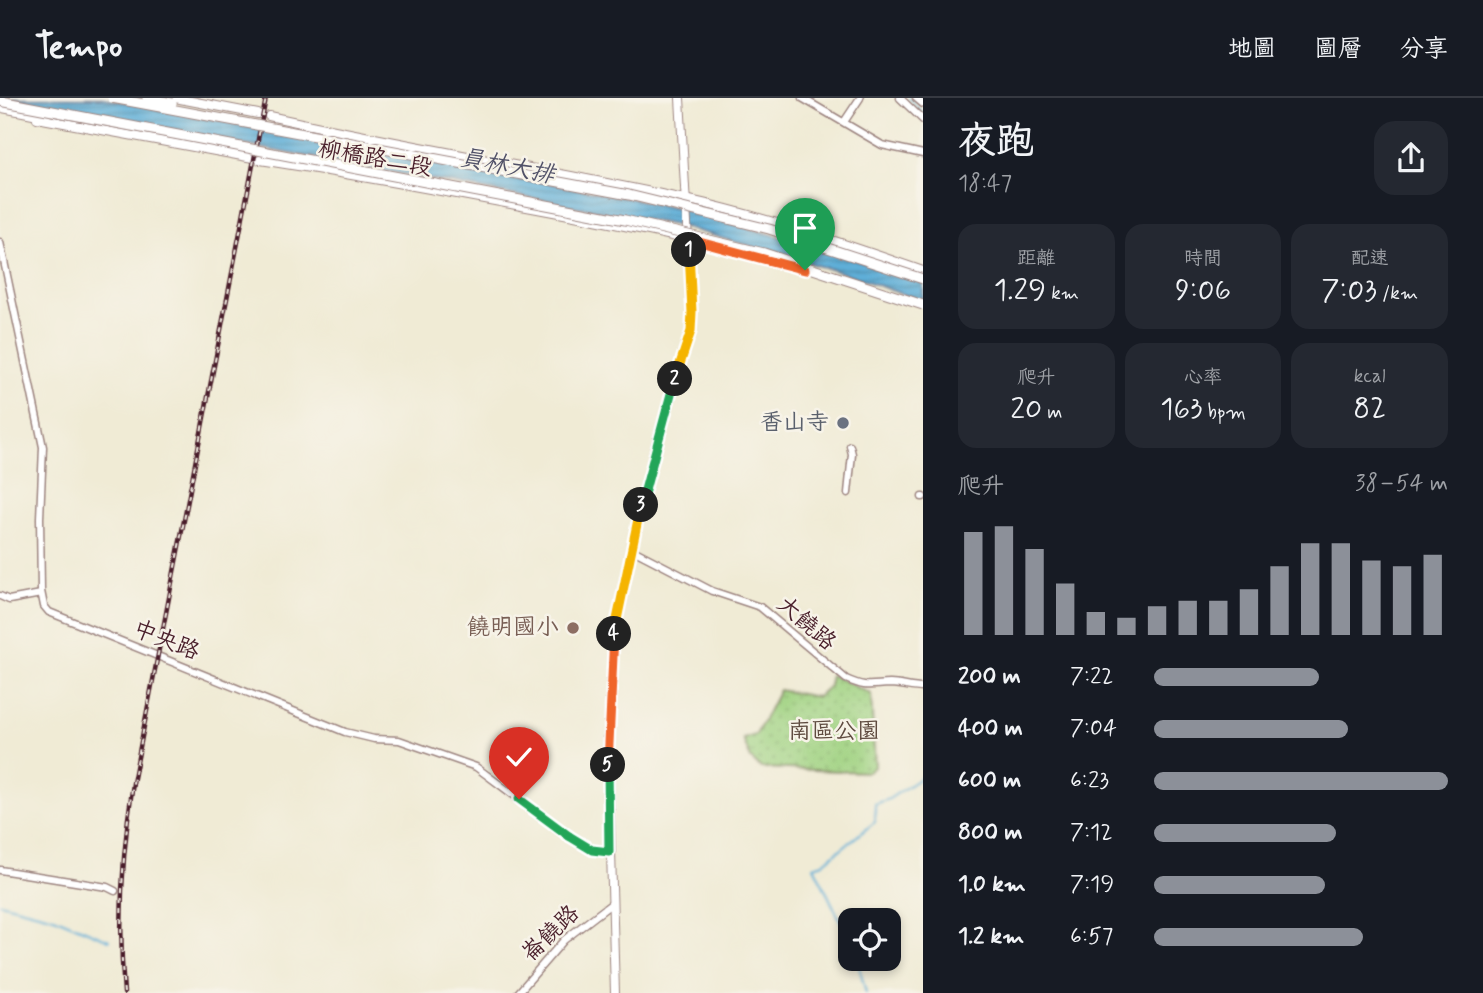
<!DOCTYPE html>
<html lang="zh-TW">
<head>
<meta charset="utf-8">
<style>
  body { margin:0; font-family:Mynerve,"LXGW WenKai TC",sans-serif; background:#242831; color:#f1f3f6; height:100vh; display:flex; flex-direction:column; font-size:26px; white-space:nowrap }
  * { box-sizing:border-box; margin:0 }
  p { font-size:23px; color:#9ea1a6 }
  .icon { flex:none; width:38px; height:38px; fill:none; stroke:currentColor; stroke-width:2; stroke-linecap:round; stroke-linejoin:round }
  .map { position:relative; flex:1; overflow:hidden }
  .side { display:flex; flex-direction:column; background:#171b24; width:560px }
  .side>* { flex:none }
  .tools { position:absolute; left:838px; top:810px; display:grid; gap:14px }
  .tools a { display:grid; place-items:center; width:63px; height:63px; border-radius:14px; background:#171b24; box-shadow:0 4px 10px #0003; font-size:35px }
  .pin { position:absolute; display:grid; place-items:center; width:60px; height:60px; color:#fff; margin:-72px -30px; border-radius:50% 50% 50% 0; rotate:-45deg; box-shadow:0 0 7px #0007 }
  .pin .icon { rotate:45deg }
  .km { position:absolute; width:35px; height:35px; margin:-18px; border-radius:50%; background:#222; color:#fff; font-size:19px; line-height:35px; text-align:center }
  .round { display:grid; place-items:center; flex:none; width:74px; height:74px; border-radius:21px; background:#242831 }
  .overview { display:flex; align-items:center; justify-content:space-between; height:119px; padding:0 35px }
  h1 { font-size:38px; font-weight:600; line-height:52px }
  .metrics { display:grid; grid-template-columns:repeat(3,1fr); gap:10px; height:119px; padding:7px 35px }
  .metrics div { display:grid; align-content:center; border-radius:18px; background:#242831; text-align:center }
  .metrics b { font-size:30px; font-weight:600 }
  .metrics small { font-size:19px; font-weight:400 }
  .metrics p { font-size:19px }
  .chart { height:196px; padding:14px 35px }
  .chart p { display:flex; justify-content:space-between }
  .chart svg { width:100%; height:126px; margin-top:7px; stroke:#8c9099; stroke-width:6 }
  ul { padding:0 35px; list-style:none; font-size:23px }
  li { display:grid; grid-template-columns:112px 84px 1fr; align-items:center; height:52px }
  li i { height:18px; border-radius:9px; background:#8c9099 }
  header { display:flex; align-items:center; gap:42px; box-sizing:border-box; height:98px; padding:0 35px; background:#171b24; border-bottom:2px solid #363941 }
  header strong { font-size:33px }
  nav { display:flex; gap:38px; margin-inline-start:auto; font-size:24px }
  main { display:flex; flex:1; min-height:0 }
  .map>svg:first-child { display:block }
</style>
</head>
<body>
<header>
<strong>Tempo</strong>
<nav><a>地圖</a><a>圖層</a><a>分享</a></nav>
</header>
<main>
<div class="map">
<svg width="923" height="895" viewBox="0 0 923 895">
  <defs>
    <pattern id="park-dots" width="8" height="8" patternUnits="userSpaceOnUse" patternTransform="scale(1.75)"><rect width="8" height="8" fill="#a1d383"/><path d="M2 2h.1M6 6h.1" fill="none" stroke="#8cb571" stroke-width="1.8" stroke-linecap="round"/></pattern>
    <pattern id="water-rules" width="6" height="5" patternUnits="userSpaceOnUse" patternTransform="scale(1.75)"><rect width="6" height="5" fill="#5eafd8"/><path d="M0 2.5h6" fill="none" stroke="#508eaf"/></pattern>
  </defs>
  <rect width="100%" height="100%" fill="#f7f3e8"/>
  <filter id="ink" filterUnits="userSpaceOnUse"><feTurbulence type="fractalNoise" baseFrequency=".0143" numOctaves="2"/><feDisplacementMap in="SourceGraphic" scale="14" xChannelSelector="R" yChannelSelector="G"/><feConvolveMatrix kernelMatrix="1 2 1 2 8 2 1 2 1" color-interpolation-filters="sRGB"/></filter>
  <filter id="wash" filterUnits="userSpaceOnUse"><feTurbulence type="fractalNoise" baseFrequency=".00686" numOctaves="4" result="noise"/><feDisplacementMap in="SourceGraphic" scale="28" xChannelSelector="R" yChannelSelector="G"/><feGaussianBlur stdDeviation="1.57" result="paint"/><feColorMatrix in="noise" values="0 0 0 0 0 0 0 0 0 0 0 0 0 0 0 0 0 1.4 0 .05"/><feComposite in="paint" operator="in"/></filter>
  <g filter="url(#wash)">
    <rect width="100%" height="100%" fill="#f0ebd5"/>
    <polygon fill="url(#park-dots)" stroke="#767957" stroke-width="2" points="831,577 871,596 875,668 868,674 761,670 751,661 743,641 756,637 779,592 817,599 829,588"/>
    <polygon fill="url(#water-rules)" stroke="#546782" stroke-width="2" points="12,0 102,0 670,108 820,150 923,185 923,204 850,177 680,128 175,34"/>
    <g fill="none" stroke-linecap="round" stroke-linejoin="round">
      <g stroke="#5eafd8" stroke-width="2">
        <polyline points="909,0 923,15"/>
        <polyline points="0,805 54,819 109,842"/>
        <polyline points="850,843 814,768 823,765 875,724 875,706 889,701 923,678"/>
        <polyline points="857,861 866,895"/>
      </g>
    </g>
  </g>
  <g filter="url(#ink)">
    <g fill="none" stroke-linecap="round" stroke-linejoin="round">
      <defs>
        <g id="minor">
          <polyline points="802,0 882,47 923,56"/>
          <polyline points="900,0 923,22"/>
          <polyline points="916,0 923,6"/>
          <polyline points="844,24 860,0"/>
          <polyline points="357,75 364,40"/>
          <polyline points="0,144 43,349 40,420 41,493 44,508 49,514 345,634 374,641 399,642 476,669 570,739 592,752 609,754"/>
          <polyline points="848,395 852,356 850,348"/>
          <polyline points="922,399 923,399"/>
          <path d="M631 451 712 493 760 509 846 581C866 590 869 587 890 586 900 586 912 590 923 590"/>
          <polyline points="0,498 9,502 41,496"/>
          <polyline points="0,772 107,789 115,793"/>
          <polyline points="518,895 564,842 611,806"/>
        </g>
        <g id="major">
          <polyline points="175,0 258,16"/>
          <path d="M269 18C407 49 547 71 685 101 766 119 845 146 923 173"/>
          <polyline points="37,20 253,60"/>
          <path d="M260 62C345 75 431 91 516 107 608 124 700 142 790 168"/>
          <polyline points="615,895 608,646 614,535 624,484 656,347 690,233 692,214 680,0"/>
        </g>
        <polyline id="highway" points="0,9 46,18"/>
      </defs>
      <use href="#minor" stroke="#9d8580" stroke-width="9"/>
      <use href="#major" stroke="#9d8580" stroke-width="10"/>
      <use href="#highway" stroke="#9d8580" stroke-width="11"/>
      <use href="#minor" stroke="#fff" stroke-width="6"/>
      <use href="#major" stroke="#fff" stroke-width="8"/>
      <use href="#highway" stroke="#fff" stroke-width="9"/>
      <defs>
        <path id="rail" d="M124 895C118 825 122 754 133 685L266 0"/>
      </defs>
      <use href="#rail" stroke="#4a1f2b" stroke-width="4.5"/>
      <use href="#rail" stroke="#f7f3e8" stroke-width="2" stroke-dasharray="5" stroke-linecap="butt"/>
      <defs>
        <g id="highway-bridge">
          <polyline points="112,0 629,97 769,131 923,181"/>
          <polyline points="147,0 172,5"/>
          <polyline points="0,3 625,122 764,155 923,207"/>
        </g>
      </defs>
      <use href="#highway-bridge" stroke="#9d8580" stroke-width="11" stroke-linecap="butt"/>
      <use href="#highway-bridge" stroke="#fff" stroke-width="9"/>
    </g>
  </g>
  <g fill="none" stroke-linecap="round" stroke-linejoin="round" filter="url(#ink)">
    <defs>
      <polyline id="split-1" points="689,152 688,141 805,172"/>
      <polyline id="split-2" points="675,281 691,233 692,214 689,152"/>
      <polyline id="split-3" points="641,407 675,281"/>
      <polyline id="split-4" points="614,536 641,407"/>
      <polyline id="split-5" points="608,667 614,536"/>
      <polyline id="split-6" points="569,738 592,752 609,754 608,667"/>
      <polyline id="split-7" points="519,701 569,738"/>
    </defs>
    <use href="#split-1" stroke="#fff" stroke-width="14"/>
    <use href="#split-2" stroke="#fff" stroke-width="14"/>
    <use href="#split-3" stroke="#fff" stroke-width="14"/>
    <use href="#split-4" stroke="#fff" stroke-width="14"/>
    <use href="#split-5" stroke="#fff" stroke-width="14"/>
    <use href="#split-6" stroke="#fff" stroke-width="14"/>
    <use href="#split-7" stroke="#fff" stroke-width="14"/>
    <use href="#split-1" stroke="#f0652b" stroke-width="9"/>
    <use href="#split-2" stroke="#f5b400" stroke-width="9"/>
    <use href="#split-3" stroke="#22a559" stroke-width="9"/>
    <use href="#split-4" stroke="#f5b400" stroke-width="9"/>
    <use href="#split-5" stroke="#f0652b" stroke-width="9"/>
    <use href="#split-6" stroke="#22a559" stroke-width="9"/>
    <use href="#split-7" stroke="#22a559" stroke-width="9"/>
  </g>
  <circle fill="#6b7280" stroke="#f7f3e8" stroke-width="2.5" cx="843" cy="325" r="7"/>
  <circle fill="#8d6e63" stroke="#f7f3e8" stroke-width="2.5" cx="573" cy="530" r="7"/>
  <g text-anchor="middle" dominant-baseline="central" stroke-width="5" stroke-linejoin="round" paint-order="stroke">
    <g font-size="23" fill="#4a1f2b" stroke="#f7f3e8">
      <text transform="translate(375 61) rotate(10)">柳橋路二段</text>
      <text transform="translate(806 526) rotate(41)">大饒路</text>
      <text transform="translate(166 543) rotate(22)">中央路</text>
      <text transform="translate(551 836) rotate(-44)">崙饒路</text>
    </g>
    <g font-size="23" fill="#5b616d" stroke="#f7f3e8" text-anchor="end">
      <text x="829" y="325">香山寺</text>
    </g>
    <g font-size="23" fill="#785e54" stroke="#f7f3e8" text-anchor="end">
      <text x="559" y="530">饒明國小</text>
    </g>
    <g font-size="23" fill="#604c41" stroke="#f7f3e8">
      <text x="834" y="634">南區公園</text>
    </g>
    <g font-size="24" font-style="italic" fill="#515168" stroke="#f7f3e8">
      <text transform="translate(507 69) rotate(11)">員林大排</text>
    </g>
  </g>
</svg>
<div class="tools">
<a><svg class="icon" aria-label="locate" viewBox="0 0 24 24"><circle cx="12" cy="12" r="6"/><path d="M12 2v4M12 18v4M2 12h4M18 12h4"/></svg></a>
</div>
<div class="pin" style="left:805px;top:172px;background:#1e9e55"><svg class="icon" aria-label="arrive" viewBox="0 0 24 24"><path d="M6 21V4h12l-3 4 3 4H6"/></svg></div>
<div class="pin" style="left:519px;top:701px;background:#d93025"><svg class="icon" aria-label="check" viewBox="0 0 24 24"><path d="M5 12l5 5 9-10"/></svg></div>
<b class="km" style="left:689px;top:152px">1</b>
<b class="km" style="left:675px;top:281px">2</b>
<b class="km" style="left:641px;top:407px">3</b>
<b class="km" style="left:614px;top:536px">4</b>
<b class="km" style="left:608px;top:667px">5</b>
</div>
<section class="side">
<div class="overview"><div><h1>夜跑</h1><p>18:47</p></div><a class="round"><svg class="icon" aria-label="share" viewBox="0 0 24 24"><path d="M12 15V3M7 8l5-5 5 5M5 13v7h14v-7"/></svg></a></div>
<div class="metrics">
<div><p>距離</p><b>1.29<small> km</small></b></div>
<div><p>時間</p><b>9:06</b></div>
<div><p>配速</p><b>7:03<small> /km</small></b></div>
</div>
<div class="metrics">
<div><p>爬升</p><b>20<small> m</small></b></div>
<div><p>心率</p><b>163<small> bpm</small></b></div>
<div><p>kcal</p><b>82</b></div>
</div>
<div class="chart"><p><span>爬升</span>38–54 m</p>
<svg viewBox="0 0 160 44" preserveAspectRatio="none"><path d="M5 44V8M15 44V6M25 44V14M35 44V26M45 44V36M55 44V38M65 44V34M75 44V32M85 44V32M95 44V28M105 44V20M115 44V12M125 44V12M135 44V18M145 44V20M155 44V16"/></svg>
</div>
<ul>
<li><b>200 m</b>7:22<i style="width:56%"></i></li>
<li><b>400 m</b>7:04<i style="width:66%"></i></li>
<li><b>600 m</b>6:23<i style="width:100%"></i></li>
<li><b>800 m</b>7:12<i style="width:62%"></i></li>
<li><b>1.0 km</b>7:19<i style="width:58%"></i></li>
<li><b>1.2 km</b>6:57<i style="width:71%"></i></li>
</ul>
</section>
</main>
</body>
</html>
